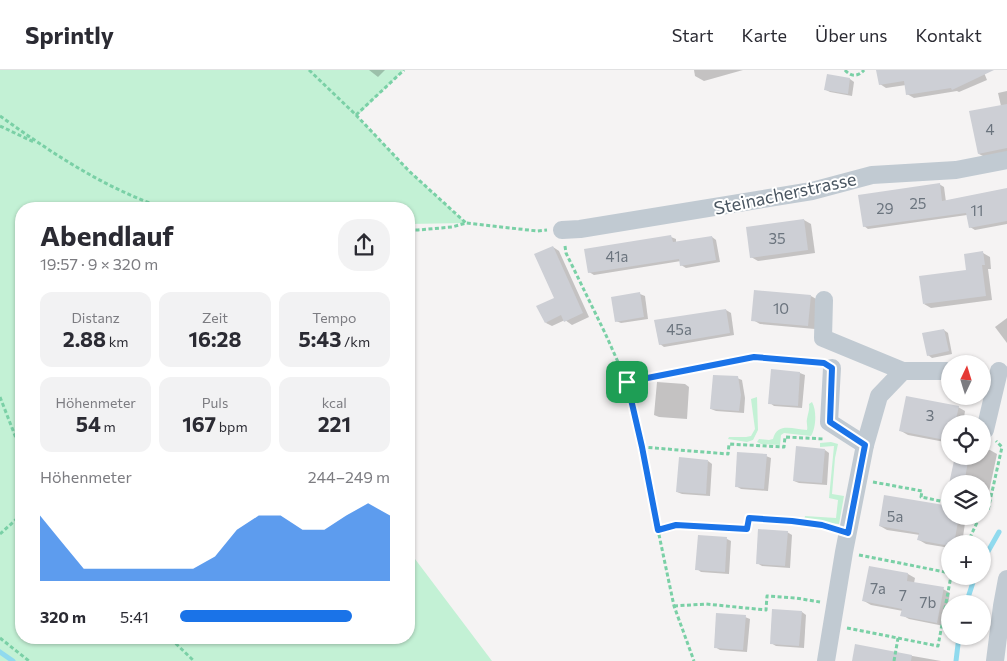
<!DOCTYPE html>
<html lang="de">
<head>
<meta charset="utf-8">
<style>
  body { margin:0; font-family:Commissioner,sans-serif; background:#f2f2f3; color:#2b2b33; height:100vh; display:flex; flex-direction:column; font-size:19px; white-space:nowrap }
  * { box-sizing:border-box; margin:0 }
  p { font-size:16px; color:#7c7c81 }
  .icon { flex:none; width:28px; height:28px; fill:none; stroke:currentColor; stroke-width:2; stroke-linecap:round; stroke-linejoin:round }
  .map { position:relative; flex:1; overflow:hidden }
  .panel { position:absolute; left:15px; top:132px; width:400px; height:442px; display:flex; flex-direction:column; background:#fff; border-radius:20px; box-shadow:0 1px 4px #0004 }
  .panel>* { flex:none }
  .needle { width:32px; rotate:4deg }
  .fabs { position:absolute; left:941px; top:285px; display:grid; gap:10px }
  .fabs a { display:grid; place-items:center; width:50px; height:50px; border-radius:50%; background:#fff; box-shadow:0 1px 4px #0004; font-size:25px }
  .pin { position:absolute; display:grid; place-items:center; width:42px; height:42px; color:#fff; margin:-21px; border-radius:10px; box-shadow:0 2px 8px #0006 }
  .round { display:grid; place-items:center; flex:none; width:52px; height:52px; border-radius:20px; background:#f2f2f3 }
  .headline { display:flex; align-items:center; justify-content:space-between; height:85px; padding:0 25px }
  h1 { font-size:28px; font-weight:700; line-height:38px }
  .stats { display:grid; grid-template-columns:repeat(3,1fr); gap:8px; height:85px; padding:5px 25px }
  .stats div { display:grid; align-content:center; border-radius:12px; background:#f2f2f3; text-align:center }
  .stats b { font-size:21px; font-weight:700 }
  .stats small { font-size:14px; font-weight:400 }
  .stats p { font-size:14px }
  .chart { height:140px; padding:10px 25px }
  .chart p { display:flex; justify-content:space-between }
  .chart svg { width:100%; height:90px; margin-top:5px; fill:#1a73e8; opacity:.7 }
  ul { padding:0 25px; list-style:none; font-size:16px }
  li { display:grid; grid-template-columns:80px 60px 1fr; align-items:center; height:38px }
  li i { height:12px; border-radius:6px; background:#1a73e8 }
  header { display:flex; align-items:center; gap:30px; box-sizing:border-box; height:70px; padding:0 25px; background:#fff; border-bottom:1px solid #e1e1e2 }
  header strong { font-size:24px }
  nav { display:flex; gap:28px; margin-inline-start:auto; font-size:18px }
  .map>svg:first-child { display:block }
</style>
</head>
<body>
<header>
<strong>Sprintly</strong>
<nav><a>Start</a><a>Karte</a><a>Über uns</a><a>Kontakt</a></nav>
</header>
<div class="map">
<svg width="1007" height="591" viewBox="0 0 1007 591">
  <rect width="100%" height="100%" fill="#f5f3f3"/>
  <g fill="#c3f1d5">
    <polygon points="0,0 404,0 357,46 409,101 466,153 409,154 409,139 21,139 21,569 409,569 409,481 492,591 0,591"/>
    <polygon points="757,327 758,360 753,370 747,372 728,369 729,367 746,367 751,366 755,359 751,329"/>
    <path d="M812 332C817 341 816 358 811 366L784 363 781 365 780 375 761 374 757 372 759 369 769 370 773 369C777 352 793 359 807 360 808 356 806 353 807 349 808 343 810 339 809 334Z"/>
    <polygon points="831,372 838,374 835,388 832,424 844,426 839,454 804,451 805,446 836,448 838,430 829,428 834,376 820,377 820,373"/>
  </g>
  <g fill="#0003">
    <polygon points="369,0 385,0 378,7"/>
    <polygon points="694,0 743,0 704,11 695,6"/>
    <polygon points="878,0 983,0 987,10 959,22 957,21 914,28 907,24 906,15 886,18 880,14"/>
    <polygon points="850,9 854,12 852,26 830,22 826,20"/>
    <polygon points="1007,21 1007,84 987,88 979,84 1001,36 998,23"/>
    <polygon points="939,114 944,117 946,132 1007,119 1007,154 975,160 970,157 967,145 868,159 864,156"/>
    <polygon points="804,150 811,154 815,183 758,191 751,187"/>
    <polygon points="671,167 676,169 676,173 712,167 716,170 720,192 686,198 681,195 681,191 594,205 589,202"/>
    <polygon points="553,177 559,181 589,247 572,255 565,250 552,256 546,253 555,228"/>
    <polygon points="983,183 990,187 991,199 988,199 992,230 931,238 924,234 968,201"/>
    <polygon points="640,224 645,226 648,249 621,253 616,251"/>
    <polygon points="811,226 818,230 815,259 760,254 753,250"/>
    <polygon points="726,240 731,243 734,265 664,277 660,274 656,251"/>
    <polygon points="1007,248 1007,273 995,257"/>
    <polygon points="944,260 948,263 952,284 932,288 928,285"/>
    <polygon points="772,301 800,303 805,305 802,338 774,336 770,333"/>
    <polygon points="737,308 742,310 745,328 744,343 716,341 711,339"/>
    <polygon points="657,312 685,314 689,317 687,349 659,347 654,345"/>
    <polygon points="958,337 965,341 963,354 950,354 950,373 908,365 901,361"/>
    <polygon points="982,378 990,380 997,384 986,436 982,435 982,414 951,414 956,386 982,386"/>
    <polygon points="825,380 829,383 827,415 799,413 794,411"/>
    <polygon points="766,386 771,388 768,421 741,419 736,416"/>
    <polygon points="708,391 712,394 710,426 682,424 677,422"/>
    <polygon points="950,417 950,446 966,446 962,474 950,474 950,478 926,474 919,470 920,465 887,460 880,456 946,437"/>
    <polygon points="787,462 792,465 790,498 762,496 757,493"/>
    <polygon points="699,467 727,469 731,471 729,504 701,502 697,499"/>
    <polygon points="870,497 908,504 915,508 914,513 943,519 950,523 944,556 909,549 902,545 903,541 871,535 864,531"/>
    <polygon points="802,542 806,545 804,578 776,576 771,573"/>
    <polygon points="745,547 750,549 747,582 720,580 715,577"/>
    <polygon points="856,576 941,591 853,591"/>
  </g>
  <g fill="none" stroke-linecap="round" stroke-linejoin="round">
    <g stroke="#90daee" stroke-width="5">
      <polyline points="982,492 999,462"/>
      <polyline points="966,534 975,506"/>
      <polyline points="0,582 13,591"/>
      <polyline points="956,591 959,566"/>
    </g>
  </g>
  <g fill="#cdcfd5">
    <polygon points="876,0 994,0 952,20 951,18 906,25 904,11 879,15"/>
    <polygon points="827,4 850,8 848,24 824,20"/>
    <polygon points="1007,34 1007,78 978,84 969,41"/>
    <polygon points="940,113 942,131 1007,118 1007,151 969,158 966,143 863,157 858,125"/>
    <polygon points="804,149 808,180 750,188 746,157"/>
    <polygon points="671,165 673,172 712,166 716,190 680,196 679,189 588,203 584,179"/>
    <polygon points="553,176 583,243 564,252 561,245 545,253 536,236 554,228 534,184"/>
    <polygon points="983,181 985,195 982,195 986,226 923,234 919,206 966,200 964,184"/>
    <polygon points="754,220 811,225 808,256 751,251"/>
    <polygon points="640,222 644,247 615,252 611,227"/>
    <polygon points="726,239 730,263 659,275 654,250"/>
    <polygon points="944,259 949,281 927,286 922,263"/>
    <polygon points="771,299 800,302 798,336 768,334"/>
    <polygon points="713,305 738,306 741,325 739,341 710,339"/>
    <polygon points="906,326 959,336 955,354 950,354 950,371 899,361"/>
    <polygon points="796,376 825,379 822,413 793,411"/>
    <polygon points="737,382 767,384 764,419 735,417"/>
    <polygon points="955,386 969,386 964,414 949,414"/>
    <polygon points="679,387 708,390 706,424 676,422"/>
    <polygon points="884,425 950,436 950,446 959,446 954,474 950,474 950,476 917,470 919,463 879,456"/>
    <polygon points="758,459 788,461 785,496 756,494"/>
    <polygon points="698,465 727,467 725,502 695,500"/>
    <polygon points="869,496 908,503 907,511 944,517 937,553 900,546 902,539 862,531"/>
    <polygon points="772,539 802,541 799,576 770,574"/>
    <polygon points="716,543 746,545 743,580 714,578"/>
    <polygon points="855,574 912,585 911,591 852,591"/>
  </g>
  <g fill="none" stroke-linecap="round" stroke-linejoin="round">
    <g stroke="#7ad0a6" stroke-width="3" stroke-dasharray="4 2.5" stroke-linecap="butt">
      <polyline points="309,0 356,45 409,101 466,153"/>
      <path d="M845 0C851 7 858 7 864 0"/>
      <polyline points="356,45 404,0"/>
      <path d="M0 46C52 83 105 119 167 139"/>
      <polyline points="0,56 34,72"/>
      <polyline points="409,160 418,160 452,157 466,153 537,161 547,160"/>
      <polyline points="565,176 566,183 605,263 627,312 642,377 658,460 674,536 694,591"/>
      <polyline points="627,312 754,287 819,293"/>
      <polyline points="0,327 21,381"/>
      <polyline points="642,377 728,384 729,374 784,377 785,367 825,369"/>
      <polyline points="873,412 922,421 921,427 950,433"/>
      <polyline points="982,439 988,440 1002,377 996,371"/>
      <path d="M658 460 676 455 747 459 749 448C777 450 807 451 834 459"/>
      <polyline points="0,464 21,445"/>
      <polyline points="967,474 980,446"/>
      <polyline points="859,485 950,503"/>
      <polyline points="674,536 706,534 766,540 767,526 796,528 820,532"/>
      <polyline points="847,558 938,576 951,506"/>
      <polyline points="0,568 29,591"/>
      <polyline points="171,569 194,591"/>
      <polyline points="894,591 898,568"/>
    </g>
    <g stroke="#c1cad2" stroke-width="18">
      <polyline points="562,160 580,159 812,121 872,105 956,100 1007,90"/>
      <polyline points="824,230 823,268 903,301"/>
      <polyline points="832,298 829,352 865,375"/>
      <polyline points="985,360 999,301"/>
      <polyline points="826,591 844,482 865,375 879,326 903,301 950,301"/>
      <polyline points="995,591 1002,536 1007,509"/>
    </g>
  </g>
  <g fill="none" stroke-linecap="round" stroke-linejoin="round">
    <defs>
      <polygon id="route" points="754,287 824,293 832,298 830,352 865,375 848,463 822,455 792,451 749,448 747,459 676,455 658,460 642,377 627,312"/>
    </defs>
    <use href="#route" stroke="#fff" stroke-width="10"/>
    <use href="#route" stroke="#1a73e8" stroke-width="6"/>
  </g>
  <g text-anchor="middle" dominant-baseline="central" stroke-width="4" stroke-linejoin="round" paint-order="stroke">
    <g font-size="15" fill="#6b747e">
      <text x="990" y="59">4</text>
      <text x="918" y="133">25</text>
      <text x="885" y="138">29</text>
      <text x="977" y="140">11</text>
      <text x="777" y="168">35</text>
      <text x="617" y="186">41a</text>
      <text x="781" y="238">10</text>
      <text x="679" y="259">45a</text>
      <text x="930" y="345">3</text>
      <text x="895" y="446">5a</text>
      <text x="878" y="518">7a</text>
      <text x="903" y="525">7</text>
      <text x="928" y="532">7b</text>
    </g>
    <g font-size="18" fill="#4a5661" stroke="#fff">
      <text transform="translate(785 123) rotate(-12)">Steinacherstrasse</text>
    </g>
  </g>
</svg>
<div class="fabs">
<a><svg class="needle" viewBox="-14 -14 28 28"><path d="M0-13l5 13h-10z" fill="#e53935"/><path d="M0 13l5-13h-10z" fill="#7c7c81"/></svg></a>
<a><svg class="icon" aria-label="locate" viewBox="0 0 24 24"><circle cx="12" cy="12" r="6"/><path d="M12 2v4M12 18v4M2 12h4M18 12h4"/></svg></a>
<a><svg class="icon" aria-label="layers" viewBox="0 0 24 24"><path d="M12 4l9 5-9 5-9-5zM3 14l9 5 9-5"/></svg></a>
<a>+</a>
<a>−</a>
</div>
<div class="pin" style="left:627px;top:312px;background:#1e9e55"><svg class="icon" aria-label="arrive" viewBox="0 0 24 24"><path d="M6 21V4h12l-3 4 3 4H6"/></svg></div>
<section class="panel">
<div class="headline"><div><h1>Abendlauf</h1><p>19:57 · 9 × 320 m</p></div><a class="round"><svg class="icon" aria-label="share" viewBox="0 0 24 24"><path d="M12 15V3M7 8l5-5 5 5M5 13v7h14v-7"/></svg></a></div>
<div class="stats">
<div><p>Distanz</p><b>2.88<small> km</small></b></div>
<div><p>Zeit</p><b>16:28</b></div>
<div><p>Tempo</p><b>5:43<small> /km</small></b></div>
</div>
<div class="stats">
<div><p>Höhenmeter</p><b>54<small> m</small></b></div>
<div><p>Puls</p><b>167<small> bpm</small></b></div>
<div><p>kcal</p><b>221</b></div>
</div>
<div class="chart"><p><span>Höhenmeter</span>244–249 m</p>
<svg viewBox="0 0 160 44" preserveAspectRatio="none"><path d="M0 44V12L10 25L20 38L30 38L40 38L50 38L60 38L70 38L80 32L90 19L100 12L110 12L120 19L130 19L140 12L150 6L160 12V44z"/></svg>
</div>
<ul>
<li><b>320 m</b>5:41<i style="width:82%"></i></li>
</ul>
</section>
</div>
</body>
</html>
